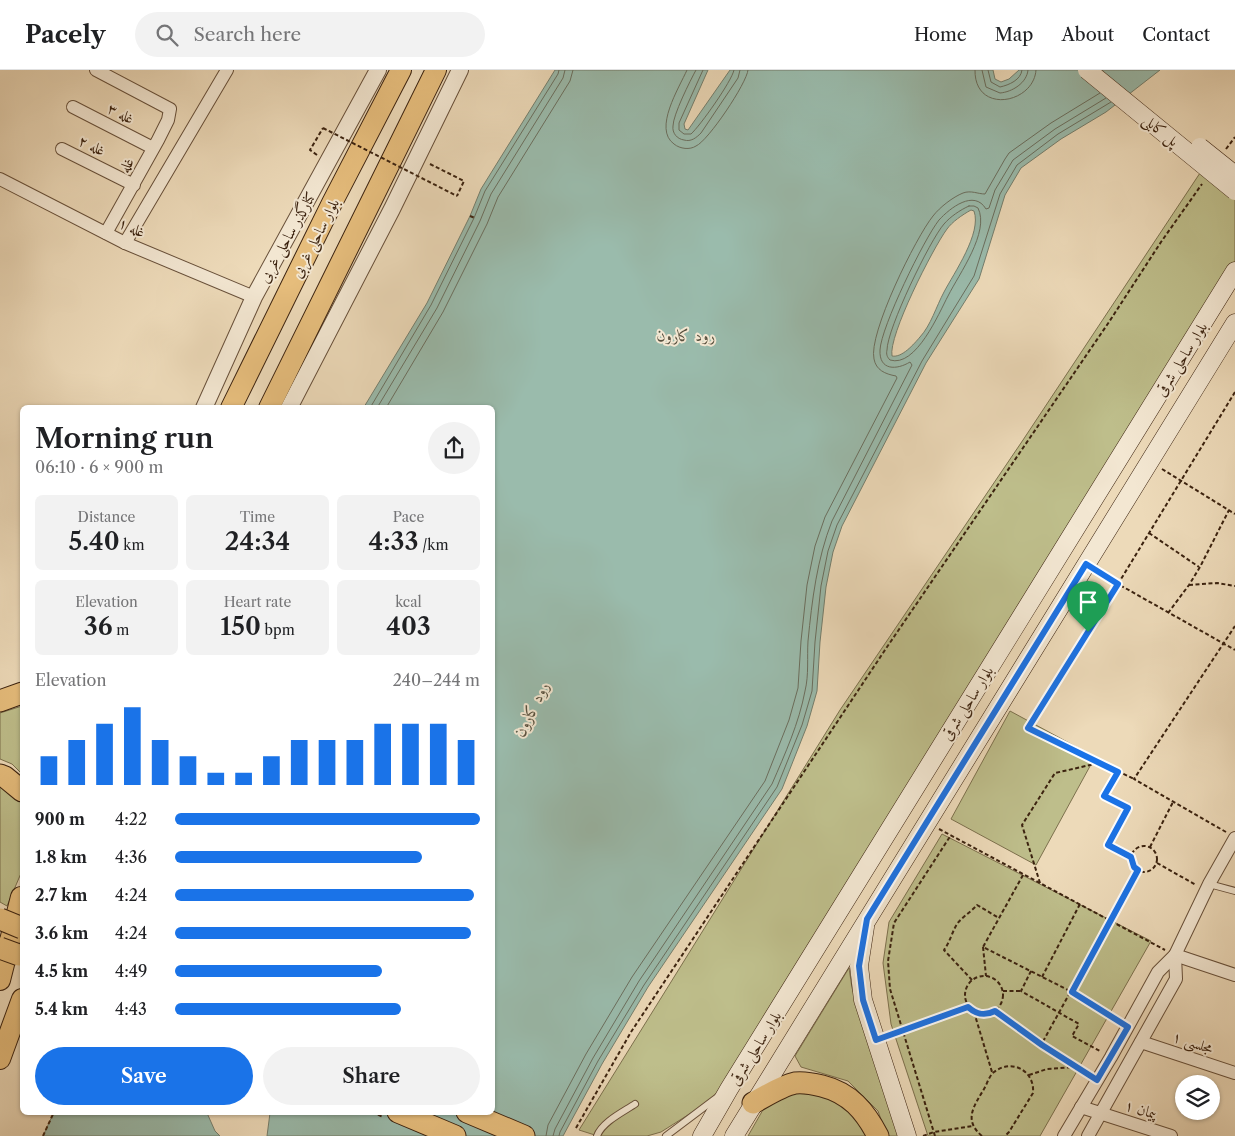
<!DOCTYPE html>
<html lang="en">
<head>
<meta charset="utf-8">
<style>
  body { margin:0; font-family:"Libre Caslon Text",Amiri,serif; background:#f2f2f2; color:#202124; height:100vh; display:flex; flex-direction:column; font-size:19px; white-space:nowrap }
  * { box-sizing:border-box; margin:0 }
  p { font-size:16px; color:#757577 }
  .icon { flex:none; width:28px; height:28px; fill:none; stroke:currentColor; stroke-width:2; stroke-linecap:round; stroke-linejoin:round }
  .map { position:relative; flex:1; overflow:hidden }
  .panel { position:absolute; left:20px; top:335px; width:475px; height:710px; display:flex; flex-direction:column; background:#fff; border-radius:8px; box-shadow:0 1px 4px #0004 }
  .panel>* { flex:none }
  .buttons { position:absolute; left:1175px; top:1005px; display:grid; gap:10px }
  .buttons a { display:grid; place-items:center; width:45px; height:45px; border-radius:50%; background:#fff; box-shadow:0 1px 4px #0004; font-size:25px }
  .pin { position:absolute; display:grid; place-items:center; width:42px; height:42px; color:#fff; margin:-51px -21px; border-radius:50% 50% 50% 0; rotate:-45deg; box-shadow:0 0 5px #0007 }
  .pin .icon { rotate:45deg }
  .round { display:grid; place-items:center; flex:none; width:52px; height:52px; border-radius:26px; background:#f2f2f2 }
  .summary { display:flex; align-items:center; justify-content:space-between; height:85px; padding:0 15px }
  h1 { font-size:28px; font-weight:600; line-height:38px }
  .figures { display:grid; grid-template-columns:repeat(3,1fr); gap:8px; height:85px; padding:5px 15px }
  .figures div { display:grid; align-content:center; border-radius:8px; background:#f2f2f2; text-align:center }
  .figures b { font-size:25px; font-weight:600 }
  .figures small { font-size:14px; font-weight:400 }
  .figures p { font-size:14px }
  .chart { height:140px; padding:10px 15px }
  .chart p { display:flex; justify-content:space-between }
  .chart svg { width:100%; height:90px; margin-top:5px; stroke:#1a73e8; stroke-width:6 }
  .cta { display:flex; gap:10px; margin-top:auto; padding:10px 15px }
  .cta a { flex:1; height:58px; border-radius:30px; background:#1a73e8; color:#fff; font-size:20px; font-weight:600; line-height:58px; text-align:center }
  .cta a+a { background:#f2f2f2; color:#202124 }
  ul { padding:0 15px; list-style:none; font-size:16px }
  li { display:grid; grid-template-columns:80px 60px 1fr; align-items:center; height:38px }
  li i { height:12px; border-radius:6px; background:#1a73e8 }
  header { display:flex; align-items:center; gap:30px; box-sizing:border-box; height:70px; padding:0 25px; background:#fff; border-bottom:1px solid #e0e0e0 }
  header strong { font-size:24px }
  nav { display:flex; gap:28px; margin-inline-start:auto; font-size:18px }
  .search { width:350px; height:45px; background:#f2f2f2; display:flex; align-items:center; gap:12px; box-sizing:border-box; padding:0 18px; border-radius:28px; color:#757577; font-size:19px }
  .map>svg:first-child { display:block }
</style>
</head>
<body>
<header>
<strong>Pacely</strong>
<div class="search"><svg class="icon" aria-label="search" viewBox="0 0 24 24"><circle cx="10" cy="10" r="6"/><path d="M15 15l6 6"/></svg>Search here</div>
<nav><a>Home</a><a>Map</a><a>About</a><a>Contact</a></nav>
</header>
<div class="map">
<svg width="1235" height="1066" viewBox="0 0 1235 1066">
  <rect width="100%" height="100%" fill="#eddab9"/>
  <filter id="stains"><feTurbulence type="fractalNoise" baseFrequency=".004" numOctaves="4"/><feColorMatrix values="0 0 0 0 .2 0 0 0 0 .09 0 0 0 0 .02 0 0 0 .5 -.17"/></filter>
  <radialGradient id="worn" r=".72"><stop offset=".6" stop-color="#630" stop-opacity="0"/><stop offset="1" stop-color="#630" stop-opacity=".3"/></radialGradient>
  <g fill="#bebe8b" stroke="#7c704d">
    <polygon points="1200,103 1235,127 1235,201 729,1019 661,1062 647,1066 598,1066 579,1060 840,640 1023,370"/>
    <polygon points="22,636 22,704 12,694 0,689 0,643"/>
    <polygon points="1010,641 1095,687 1036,795 951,749"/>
    <polygon points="0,707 22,728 22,801 7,836 0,832"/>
    <polygon points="942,764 1151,871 1040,1066 928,1066 891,954 883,893 889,852"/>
    <polygon points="849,898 852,918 900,1066 887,1066 878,1041 848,1011 801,997 795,986"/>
    <polygon points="794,1023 821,1025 851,1041 866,1066 748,1066 764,1038"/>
  </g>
  <g fill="#9abbac" stroke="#747e6d" fill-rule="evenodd">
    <path d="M555 0H708L684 54 685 59 688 60 730 0H993L995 9 1001 12 1009 9 1019 0H1160L1106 42 1061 69 1021 98 1005 125 979 209 926 293 842 456 833 482 826 517 820 572 817 621 807 656 782 719 648 917 602 994 563 1066H267L270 1043 492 1042V338L364 337 427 233 470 146 481 119ZM971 140 974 141C982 163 954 203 944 222 936 237 931 255 920 267 914 274 902 288 892 286 888 266 933 178 947 159 952 152 962 145 971 140Z"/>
    <polygon points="54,1042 207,1043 215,1061 220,1066 43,1066"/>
  </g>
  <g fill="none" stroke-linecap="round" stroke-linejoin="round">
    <g stroke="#6a6e5e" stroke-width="1">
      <path d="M687 0C679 18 653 59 674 74 680 79 690 80 696 76 708 71 747 13 748 0"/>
      <path d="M696 0C690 11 673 45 673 56 672 63 677 69 684 70 691 72 696 68 701 63L738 8 740 0"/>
      <path d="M703 0 679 53V60L684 64H691C700 56 732 11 734 0"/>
      <path d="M975 0C974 45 1034 34 1036 0"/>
      <path d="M982 0 986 17 1000 23C1012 22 1027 13 1028 0"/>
      <path d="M988 0 991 12 1000 17C1009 15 1021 10 1022 0"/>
      <path d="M969 136H974L978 138C990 162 959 204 948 226 939 243 916 298 890 290 887 287 886 284 887 280 887 259 930 170 944 154 950 147 960 140 969 136Z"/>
      <polyline points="370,338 431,235 474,148 485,121 558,4 559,0"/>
      <polyline points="377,338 437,238 480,151 491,124 563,8 565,0"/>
      <polyline points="386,338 443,242 487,154 498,127 570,11 573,0"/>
      <path d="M546 1066 548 1055 586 984 632 907 765 711 789 650 798 618 801 571 807 515 815 476 825 447 897 308 896 306C885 304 876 300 874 289 868 264 916 167 933 146 940 137 953 127 963 123 971 120 978 124 985 124L1005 89 1009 83 1051 53 1100 23"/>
      <path d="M553 1066 555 1059 593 988 639 911 772 714C785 684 799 653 805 621 809 605 807 587 808 571 812 530 817 489 832 451L912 295 910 292C897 300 879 301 880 280 881 257 924 169 939 150 950 138 974 119 986 139L989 138 995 120 1013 90 1055 59 1106 28"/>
      <polyline points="559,1066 560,1062 598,991 644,915 777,717 802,655 812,621 815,572 821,516 828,481 837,455 922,291 974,206 1000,124 1017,95 1058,64 1111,32"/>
    </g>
    <defs>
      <g id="service">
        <polyline points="1209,814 1235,821"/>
        <path d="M597 1066C602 1052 623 1042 635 1034"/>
        <polyline points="666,1066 719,1026"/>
      </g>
      <g id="minor">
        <polyline points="96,0 170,39 168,50 158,70 106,163"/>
        <polyline points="73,37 153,78"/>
        <polyline points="62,79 134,115"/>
        <polyline points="0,109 125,173 254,227"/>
        <polyline points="125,173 227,0"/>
        <polyline points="1175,885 1235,905"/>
        <polyline points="1141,972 1235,1003"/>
        <polyline points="1081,1037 1171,1066"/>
        <polyline points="1064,1066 1111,987 1158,902 1175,885 1209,814 1235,768"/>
        <polyline points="1088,1066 1176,909 1175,885"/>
      </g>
      <g id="tertiary">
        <polyline points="204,338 254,227 378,0"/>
        <polyline points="289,338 392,139 460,0"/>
      </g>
      <g id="secondary">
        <polyline points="865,857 859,896 863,930 907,1066"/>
        <polyline points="702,1066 729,1019 1235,201"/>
        <polyline points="734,1066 1235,253"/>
      </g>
      <g id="primary">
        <polyline points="231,338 332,133 401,0"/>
        <polyline points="269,338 436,0"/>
        <polyline points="0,910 21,827"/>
        <polyline points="0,989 22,929"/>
      </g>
      <g id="trunk">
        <polyline points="0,631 22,623"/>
        <polyline points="0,705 5,707 22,721"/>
        <path d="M753 1033C766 1026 781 1016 795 1013 804 1012 814 1014 822 1016 850 1023 865 1041 878 1066"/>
        <polyline points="398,1042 455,1066"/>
        <polyline points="467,1042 524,1066"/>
      </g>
    </defs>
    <use href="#service" stroke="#68503a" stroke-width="8"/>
    <use href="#minor" stroke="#68503a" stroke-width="14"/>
    <use href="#tertiary" stroke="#68503a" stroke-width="18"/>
    <use href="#secondary" stroke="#3b220f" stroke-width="19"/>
    <use href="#primary" stroke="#3b220f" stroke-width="22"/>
    <use href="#trunk" stroke="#3b220f" stroke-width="23"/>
    <g stroke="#3b220f" stroke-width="2" stroke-dasharray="4 2.5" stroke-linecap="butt">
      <polyline points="1226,79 1235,67"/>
      <polyline points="317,85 310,80 323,58"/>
      <polyline points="430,94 464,111 457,126"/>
      <polyline points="470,146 475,148"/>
      <polyline points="1235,322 1118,514 1235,580"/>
      <polyline points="1162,399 1235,444"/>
      <polyline points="1149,463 1199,497"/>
      <polyline points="1098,502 1118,514 1028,658 1134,709"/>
      <polyline points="1189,515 1217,513 1235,516"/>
      <polyline points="1168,543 1189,515 1200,497 1229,440"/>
      <polyline points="1118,702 1104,726 1128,738 1109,775 1131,787"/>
      <polyline points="939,759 1165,880"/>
      <polyline points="1226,762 1134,709 1235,556"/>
      <circle cx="1144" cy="789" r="13"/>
      <polyline points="1150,777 1173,732"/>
      <polyline points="1157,793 1196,815"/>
      <polyline points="1023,805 983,877 1072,922 1117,951"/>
      <polyline points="1040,813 1022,755 1055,703 1099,693"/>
      <polyline points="983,877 986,906"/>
      <polyline points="1031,901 1021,921 1079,954 1072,966 1100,981"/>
      <circle cx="984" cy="925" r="19"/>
      <polyline points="1042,907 1080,834"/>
      <path d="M972 910 944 880C950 872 952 862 957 854 962 847 971 842 977 835L999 848"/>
      <polyline points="1003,921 1021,921"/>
      <polyline points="995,941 1041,975"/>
      <polyline points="974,942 992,1002"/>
      <polyline points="890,964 968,937"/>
      <polyline points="1087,1004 1041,975 1138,800"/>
      <polyline points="1029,1005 1047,999 1073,997"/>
      <polyline points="372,1042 383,1047"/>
      <polyline points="576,1058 631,962 887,577 1109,252 1161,172 1202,114"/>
      <polyline points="43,1066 54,1042"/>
      <polyline points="923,1066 934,1062 973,1056"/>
      <polyline points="935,1066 890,919 888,891 894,853 951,765"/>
      <path d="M982 1066C963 1050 974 1036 984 1019 987 1014 989 1006 994 1002 1012 988 1035 1001 1033 1023L1009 1062 1005 1066"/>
    </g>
    <use href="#service" stroke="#f3e7d2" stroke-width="6"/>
    <use href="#minor" stroke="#f3e7d2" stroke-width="12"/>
    <use href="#tertiary" stroke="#f3e7d2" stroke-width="16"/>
    <use href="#secondary" stroke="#f3e7d2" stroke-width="18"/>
    <use href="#primary" stroke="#e6bd7c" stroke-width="20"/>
    <use href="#trunk" stroke="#e6bd7c" stroke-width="21"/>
    <defs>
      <g id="secondary-bridge">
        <polyline points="1087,0 1235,121"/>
        <polyline points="1200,77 1235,105"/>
      </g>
      <g id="trunk-bridge">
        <polyline points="0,849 22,858"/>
        <polyline points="0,878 19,885"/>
      </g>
    </defs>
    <use href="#secondary-bridge" stroke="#3b220f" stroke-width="19" stroke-linecap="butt"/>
    <use href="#trunk-bridge" stroke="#3b220f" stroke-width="23" stroke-linecap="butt"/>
    <polyline stroke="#3b220f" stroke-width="2" stroke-dasharray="4 2.5" stroke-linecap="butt" points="323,58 457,126"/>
    <use href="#secondary-bridge" stroke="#f3e7d2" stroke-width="18"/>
    <use href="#trunk-bridge" stroke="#e6bd7c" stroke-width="21"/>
  </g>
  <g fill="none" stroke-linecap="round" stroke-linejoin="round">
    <defs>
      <path id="route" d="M1086 494 1118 514 1028 658 1118 702 1104 726 1128 738 1108 775 1131 787 1134 797 1138 800 1072 922 1128 957 1097 1010 1042 975 995 941C985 946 977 945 968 937L876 970 863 930 859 896 867 849Z"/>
    </defs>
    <use href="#route" stroke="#fff" stroke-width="10"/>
    <use href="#route" stroke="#1a73e8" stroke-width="6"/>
  </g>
  <g text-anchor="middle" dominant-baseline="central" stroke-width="4" stroke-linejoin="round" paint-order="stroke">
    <g font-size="15" fill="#3b220f" stroke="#f3e7d2">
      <text transform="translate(121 43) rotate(27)">غله ۳</text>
      <text transform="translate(1161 60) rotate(39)">پل کابلی</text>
      <text transform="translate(92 75) rotate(26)">غله ۲</text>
      <text transform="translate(126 95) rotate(-62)">غله</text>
      <text transform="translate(132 157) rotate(25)">غله ۱</text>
      <text transform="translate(287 167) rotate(-61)">کنارگذر ساحلی غربی</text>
      <text transform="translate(315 168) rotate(-63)">بلوار ساحلی غربی</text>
      <text transform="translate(1181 289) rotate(-58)">بلوار ساحلی شرقی</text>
      <text transform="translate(967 633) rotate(-58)">بلوار ساحلی شرقی</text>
      <text transform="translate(1193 972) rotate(18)">مجلسی ۱</text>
      <text transform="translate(755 978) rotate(-58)">بلوار ساحلی شرقی</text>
      <text transform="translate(1141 1039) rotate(18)">پیمان ۱</text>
    </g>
    <g font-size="16" font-style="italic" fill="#58503e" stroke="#f3e7d2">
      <text x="686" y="265">رود کارون</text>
      <text transform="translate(531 639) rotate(-64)">رود کارون</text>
    </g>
  </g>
  <rect width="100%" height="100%" filter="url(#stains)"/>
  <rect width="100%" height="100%" fill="url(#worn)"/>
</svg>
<div class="buttons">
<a><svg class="icon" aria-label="layers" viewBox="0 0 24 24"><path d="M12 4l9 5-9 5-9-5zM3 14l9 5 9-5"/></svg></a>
</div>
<div class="pin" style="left:1088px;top:562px;background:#1e9e55"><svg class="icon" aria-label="arrive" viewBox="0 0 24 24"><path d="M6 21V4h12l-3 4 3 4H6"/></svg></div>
<section class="panel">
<div class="summary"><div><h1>Morning run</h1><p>06:10 · 6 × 900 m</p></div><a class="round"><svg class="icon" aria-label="share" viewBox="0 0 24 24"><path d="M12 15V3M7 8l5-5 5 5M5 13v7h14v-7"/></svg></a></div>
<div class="figures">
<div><p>Distance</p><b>5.40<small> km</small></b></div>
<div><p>Time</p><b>24:34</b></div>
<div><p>Pace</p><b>4:33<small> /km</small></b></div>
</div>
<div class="figures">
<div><p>Elevation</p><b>36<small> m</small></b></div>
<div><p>Heart rate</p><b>150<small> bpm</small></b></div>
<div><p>kcal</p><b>403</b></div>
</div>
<div class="chart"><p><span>Elevation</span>240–244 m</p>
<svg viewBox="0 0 160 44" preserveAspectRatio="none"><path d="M5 44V30M15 44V22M25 44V14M35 44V6M45 44V22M55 44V30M65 44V38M75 44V38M85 44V30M95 44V22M105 44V22M115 44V22M125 44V14M135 44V14M145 44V14M155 44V22"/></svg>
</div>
<ul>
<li><b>900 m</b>4:22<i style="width:100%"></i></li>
<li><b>1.8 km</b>4:36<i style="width:81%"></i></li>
<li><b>2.7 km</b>4:24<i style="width:98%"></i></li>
<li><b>3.6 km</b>4:24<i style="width:97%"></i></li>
<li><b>4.5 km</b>4:49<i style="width:68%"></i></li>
<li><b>5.4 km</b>4:43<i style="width:74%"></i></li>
</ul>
<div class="cta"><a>Save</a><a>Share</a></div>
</section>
</div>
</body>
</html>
